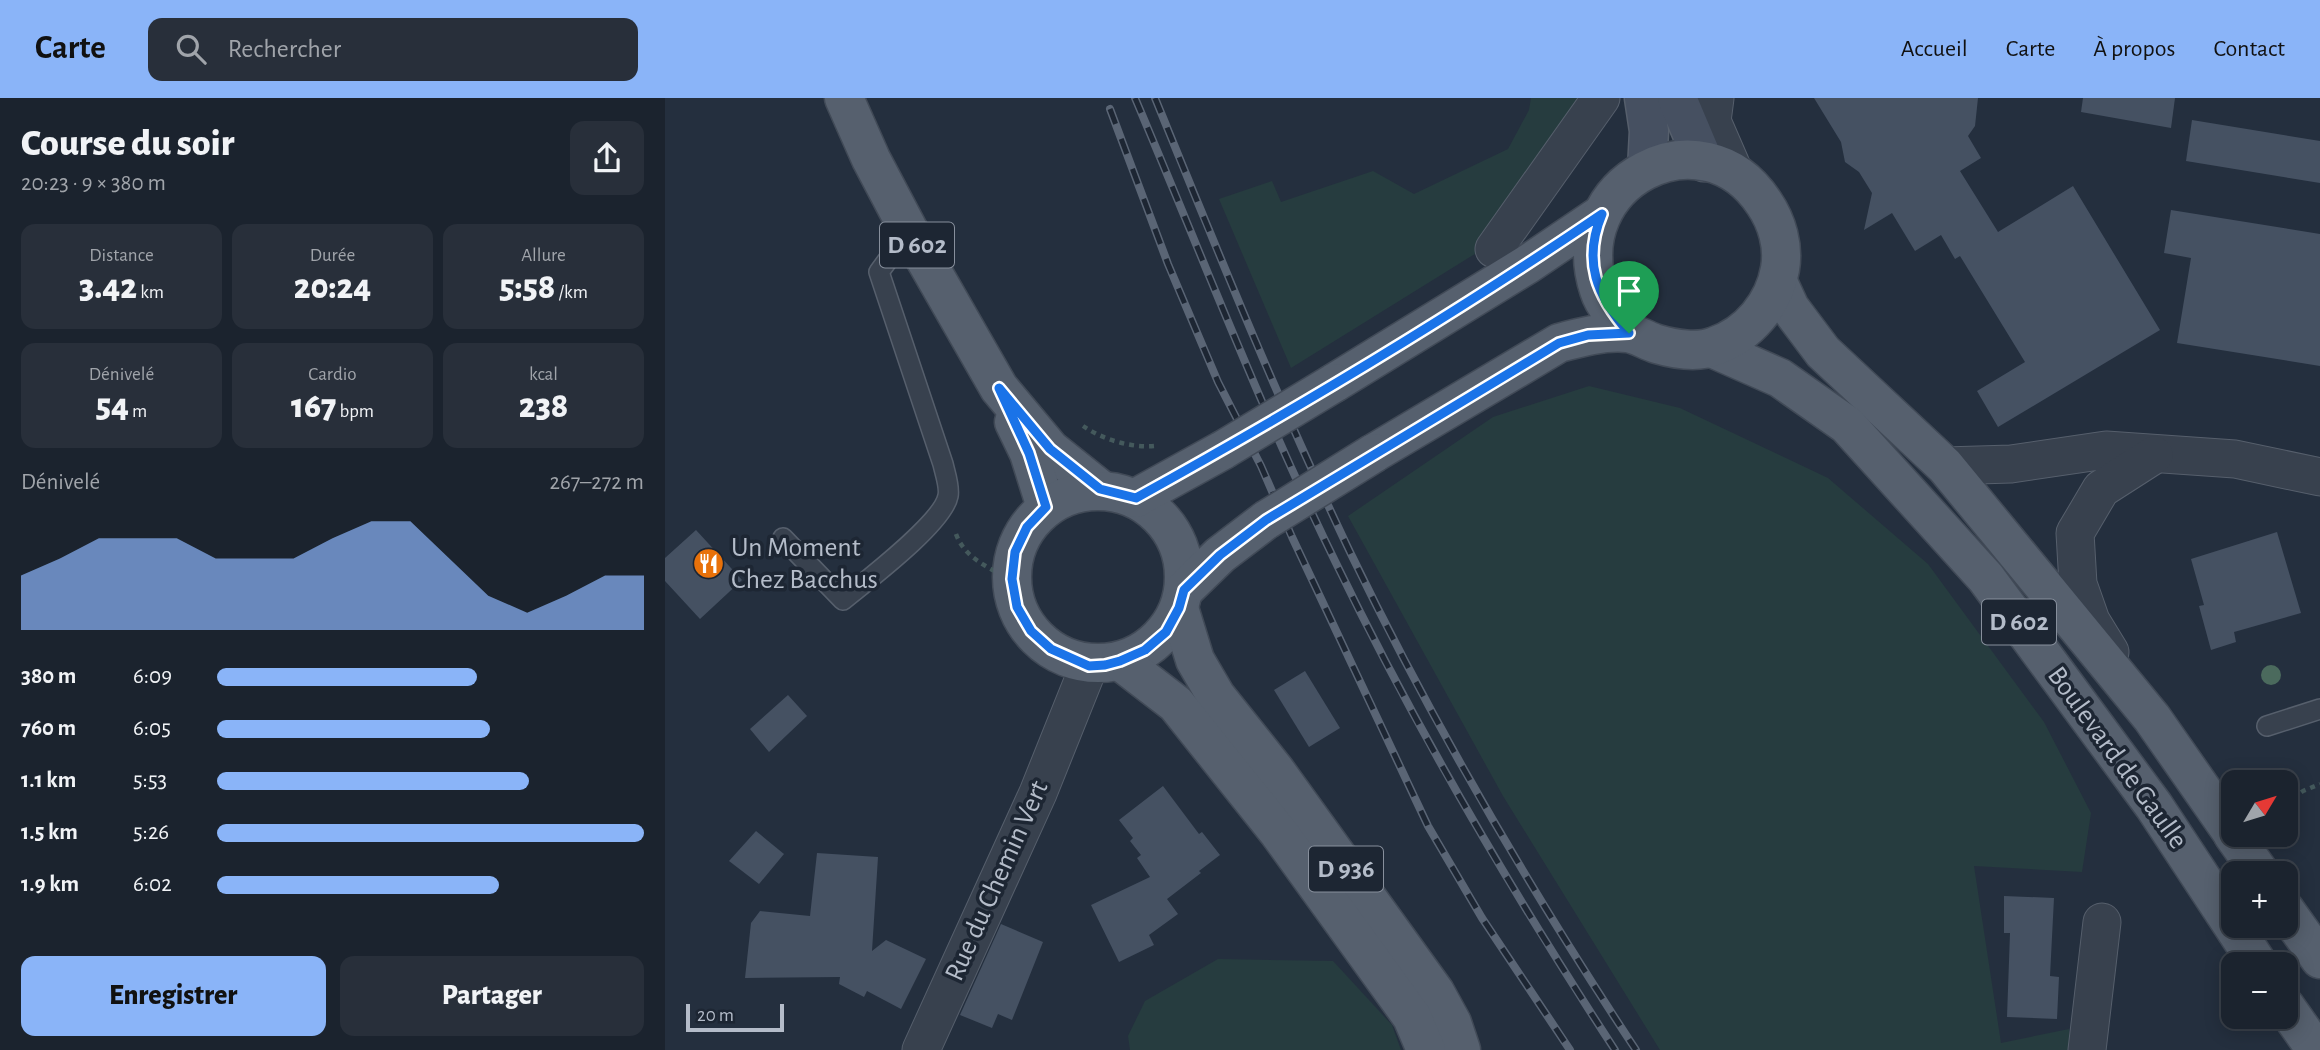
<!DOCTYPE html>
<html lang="fr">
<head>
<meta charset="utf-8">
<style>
  body { margin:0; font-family:"Alegreya Sans",sans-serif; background:#282f3a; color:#f1f3f6; height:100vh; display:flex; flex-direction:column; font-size:26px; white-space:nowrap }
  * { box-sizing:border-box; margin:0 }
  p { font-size:23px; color:#a0a4aa }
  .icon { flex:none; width:38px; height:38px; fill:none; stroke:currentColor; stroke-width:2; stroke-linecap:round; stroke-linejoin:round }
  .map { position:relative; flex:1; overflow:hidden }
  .sheet { display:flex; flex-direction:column; background:#1b232e; width:665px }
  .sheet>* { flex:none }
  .needle { width:46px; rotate:52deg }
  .buttons { position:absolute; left:1556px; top:672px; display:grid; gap:14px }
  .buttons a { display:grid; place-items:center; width:77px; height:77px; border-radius:14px; background:#1b232e; box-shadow:0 4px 18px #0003,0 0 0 2px #39404a; font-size:35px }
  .scale { position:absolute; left:21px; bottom:18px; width:98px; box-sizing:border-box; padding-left:7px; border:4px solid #b4bcc9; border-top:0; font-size:19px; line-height:24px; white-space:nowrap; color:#b4bcc9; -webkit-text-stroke:5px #1d2633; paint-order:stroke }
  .pin { position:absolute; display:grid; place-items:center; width:60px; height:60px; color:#fff; margin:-72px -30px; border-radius:50% 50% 50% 0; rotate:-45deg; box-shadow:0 0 7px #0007 }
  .pin .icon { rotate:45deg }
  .round { display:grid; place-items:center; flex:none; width:74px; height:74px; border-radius:14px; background:#282f3a }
  .headline { display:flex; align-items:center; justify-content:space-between; height:119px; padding:0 21px }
  h1 { font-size:38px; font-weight:800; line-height:52px }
  .stats { display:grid; grid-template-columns:repeat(3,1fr); gap:10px; height:119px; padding:7px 21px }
  .stats div { display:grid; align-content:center; border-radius:14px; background:#282f3a; text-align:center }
  .stats b { font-size:35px; font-weight:800 }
  .stats small { font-size:19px; font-weight:400 }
  .stats p { font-size:19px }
  .chart { height:196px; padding:14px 21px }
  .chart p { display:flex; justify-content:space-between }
  .chart svg { width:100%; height:126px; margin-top:7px; fill:#8ab4f8; opacity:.7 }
  .primary-button { display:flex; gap:14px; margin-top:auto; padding:14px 21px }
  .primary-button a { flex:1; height:80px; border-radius:14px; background:#8ab4f8; color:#111; font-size:28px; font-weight:800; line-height:80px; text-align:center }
  .primary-button a+a { background:#282f3a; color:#f1f3f6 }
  ul { padding:0 21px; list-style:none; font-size:23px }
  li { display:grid; grid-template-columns:112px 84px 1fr; align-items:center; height:52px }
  li i { height:18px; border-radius:9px; background:#8ab4f8 }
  header { display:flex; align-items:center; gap:42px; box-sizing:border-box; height:98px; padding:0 35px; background:#8ab4f8; color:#111 }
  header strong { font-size:33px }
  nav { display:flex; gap:38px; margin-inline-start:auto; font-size:24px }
  .search { width:490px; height:63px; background:#282f3a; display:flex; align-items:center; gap:18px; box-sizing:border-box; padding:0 24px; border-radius:14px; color:#a0a4aa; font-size:26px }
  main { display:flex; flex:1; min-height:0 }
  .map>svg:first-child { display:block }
</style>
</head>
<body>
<header>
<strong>Carte</strong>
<div class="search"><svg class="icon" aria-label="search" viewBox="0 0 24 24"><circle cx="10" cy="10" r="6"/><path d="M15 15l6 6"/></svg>Rechercher</div>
<nav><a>Accueil</a><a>Carte</a><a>À propos</a><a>Contact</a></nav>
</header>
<main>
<section class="sheet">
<div class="headline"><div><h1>Course du soir</h1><p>20:23 · 9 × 380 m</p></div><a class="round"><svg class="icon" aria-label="share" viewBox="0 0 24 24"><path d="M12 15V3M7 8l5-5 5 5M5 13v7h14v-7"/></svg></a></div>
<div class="stats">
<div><p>Distance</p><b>3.42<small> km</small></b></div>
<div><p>Durée</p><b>20:24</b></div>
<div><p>Allure</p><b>5:58<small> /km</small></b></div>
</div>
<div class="stats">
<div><p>Dénivelé</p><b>54<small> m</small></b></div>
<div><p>Cardio</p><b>167<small> bpm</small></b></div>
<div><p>kcal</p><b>238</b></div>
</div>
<div class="chart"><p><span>Dénivelé</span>267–272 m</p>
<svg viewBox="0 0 160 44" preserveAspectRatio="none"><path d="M0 44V25L10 19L20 12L30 12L40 12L50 19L60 19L70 19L80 12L90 6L100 6L110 19L120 32L130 38L140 32L150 25L160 25V44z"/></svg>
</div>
<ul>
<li><b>380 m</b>6:09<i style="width:61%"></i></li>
<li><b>760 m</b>6:05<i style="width:64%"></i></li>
<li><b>1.1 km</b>5:53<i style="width:73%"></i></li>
<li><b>1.5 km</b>5:26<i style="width:100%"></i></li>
<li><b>1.9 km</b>6:02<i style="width:66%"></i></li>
</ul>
<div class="primary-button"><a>Enregistrer</a><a>Partager</a></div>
</section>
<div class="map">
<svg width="1655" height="952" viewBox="0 0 1655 952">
  <rect width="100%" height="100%" fill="#242f3e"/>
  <g fill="#263c3f">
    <polygon points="866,0 915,0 813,154 626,270 554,101 607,83 616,104 708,73 749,96 843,51 864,12"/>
    <polygon points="924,288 1015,310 1163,380 1263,466 1379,624 1426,715 1417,774 1309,768 1336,945 1404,931 1406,952 995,952 838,698 683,418 828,319"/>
    <polygon points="553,861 668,863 727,927 736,952 465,952 463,938 480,903"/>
  </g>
  <g fill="#455162">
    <polygon points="1149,0 1313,0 1310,28 1303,38 1316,60 1295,73 1333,134 1408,88 1495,232 1333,329 1312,293 1360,264 1295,158 1290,161 1276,137 1250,153 1227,115 1199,132 1207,95 1194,74 1180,64 1176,44"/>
    <polygon points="1418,0 1510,0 1506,30 1416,14"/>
    <polygon points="1527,22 1655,43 1655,85 1521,63"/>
    <polygon points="1506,112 1655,136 1655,268 1512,245 1526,160 1499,155"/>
    <polygon points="31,432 77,482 35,521 0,483 0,460"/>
    <polygon points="1612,434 1636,515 1569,534 1571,544 1546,552 1534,508 1539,507 1526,461"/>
    <polygon points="640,573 675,630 644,649 609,592"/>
    <polygon points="123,597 142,618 104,654 85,631"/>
    <polygon points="498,688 534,736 537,734 555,757 534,773 536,775 502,801 513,816 484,837 489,847 454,864 426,807 485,779 472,760 476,757 465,743 468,740 454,722"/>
    <polygon points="91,733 119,756 94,786 64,763"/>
    <polygon points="152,755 213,759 207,853 221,842 261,861 236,911 202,893 199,899 174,886 175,879 80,880 86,825 95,813 145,818"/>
    <polygon points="1339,798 1389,800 1385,878 1394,879 1392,921 1342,919 1345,835 1339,835"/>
    <polygon points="336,826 378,844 347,922 333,916 327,930 295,917"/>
  </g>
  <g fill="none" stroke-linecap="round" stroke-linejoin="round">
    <defs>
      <g id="lane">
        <path d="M118 440 178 502C201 483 278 425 283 398 285 389 280 375 278 366L214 174 244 133"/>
        <polyline points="1602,628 1655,611"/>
      </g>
      <g id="street">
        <polyline points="1050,0 1047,23 1070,76"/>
        <polyline points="829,151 936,0"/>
        <polyline points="1280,368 1346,366 1441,352 1570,361 1655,379"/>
        <polyline points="1445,554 1426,523 1413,486 1410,435 1436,391 1489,357"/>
        <polyline points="256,952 373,695 424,568"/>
        <polyline points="1422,952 1437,824"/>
      </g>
      <g id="secondary">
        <polyline points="979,0 984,33 982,71"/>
        <polyline points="1012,0 1039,64"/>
      </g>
      <g id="primary">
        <polyline points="179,0 206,61 244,133 334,290 385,351 435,391"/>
        <polyline points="1113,184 1125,210 1158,254 1280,368 1487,620 1568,736"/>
        <polyline points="1047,250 1115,280 1182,327 1321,480 1489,708 1593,866"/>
        <polyline points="669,285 863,166 937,116"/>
        <polyline points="349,324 364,355 381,409"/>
        <path d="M709 355 894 245C916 239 939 233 962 235 972 236 982 243 992 246 1009 251 1033 255 1050 248 1084 236 1109 206 1115 171 1119 148 1112 124 1099 105 1037 11 898 84 934 192 939 208 953 223 964 235"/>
        <circle cx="433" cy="479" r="86"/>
        <polyline points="471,400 558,352"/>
        <polyline points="519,492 555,457 601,422"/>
        <polyline points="514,510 530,562 551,598 610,672 770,894 787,925 796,952"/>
        <polyline points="455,563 511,606 614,735 747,919 761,952"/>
        <polyline points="1568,737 1595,775"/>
        <polyline points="1620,812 1655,861"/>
        <polyline points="1620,908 1651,952"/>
      </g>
    </defs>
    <use href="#lane" stroke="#565f6c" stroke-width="22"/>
    <use href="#street" stroke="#565f6c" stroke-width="39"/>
    <use href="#secondary" stroke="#565f6c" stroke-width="41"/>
    <use href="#primary" stroke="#414a57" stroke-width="41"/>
    <g stroke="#44595c" stroke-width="4.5" stroke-dasharray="5 5" stroke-linecap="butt">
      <path d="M418 328C437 341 465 350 489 348"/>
      <path d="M291 436C300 461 325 470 347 482"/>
      <polyline points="1620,706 1638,693 1655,686"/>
    </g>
    <use href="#lane" stroke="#38414e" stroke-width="19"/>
    <use href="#street" stroke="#38414e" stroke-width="37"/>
    <use href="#secondary" stroke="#465061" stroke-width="38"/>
    <use href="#primary" stroke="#56606e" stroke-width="38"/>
    <defs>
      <g id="rail">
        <path d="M470 0C536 155 596 312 670 463 752 633 847 794 950 952"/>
        <path d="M490 0C552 152 614 305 685 454 768 626 866 793 971 952"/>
        <polyline points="445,11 503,166 553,284 596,368 627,439 763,728 817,820 905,952"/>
      </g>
    </defs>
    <use href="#rail" stroke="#5a6575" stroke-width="8"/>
    <use href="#rail" stroke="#1d2633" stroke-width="5" stroke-dasharray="16" stroke-linecap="butt"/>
    <defs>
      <g id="primary-bridge">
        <polyline points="558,352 669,285"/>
        <polyline points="601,422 709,355"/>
      </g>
    </defs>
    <use href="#primary-bridge" stroke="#414a57" stroke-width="41" stroke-linecap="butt"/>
    <use href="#primary-bridge" stroke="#56606e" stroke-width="38"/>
  </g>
  <circle fill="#4b6a5d" cx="1606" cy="577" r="10"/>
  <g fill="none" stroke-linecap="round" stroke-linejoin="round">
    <defs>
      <path id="route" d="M937 116C917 164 932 198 964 235L923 237 894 245 601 422 555 457 519 492 514 510 501 534 480 552 455 563 440 567 424 568 386 551 366 533 352 509 347 481 350 454 362 429 381 409 364 355 334 290 385 351 435 391 471 400C630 312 787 218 937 116Z"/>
    </defs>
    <use href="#route" stroke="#fff" stroke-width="14"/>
    <use href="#route" stroke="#1a73e8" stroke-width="9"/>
  </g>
  <defs>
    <symbol id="restaurant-disc" viewBox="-11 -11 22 22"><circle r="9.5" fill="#e8710a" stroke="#1d2633"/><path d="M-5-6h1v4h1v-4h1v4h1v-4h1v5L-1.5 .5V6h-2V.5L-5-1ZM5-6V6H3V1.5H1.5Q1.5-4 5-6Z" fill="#fff"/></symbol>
  </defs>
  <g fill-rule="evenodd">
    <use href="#restaurant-disc" x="26" y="448" width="35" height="35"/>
  </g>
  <g text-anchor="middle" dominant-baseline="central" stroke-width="7" stroke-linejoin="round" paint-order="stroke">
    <g fill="#1d2633" stroke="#878f9c" stroke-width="2">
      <rect x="215" y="124.5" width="74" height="45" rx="5"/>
      <rect x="1317" y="501.5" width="74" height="45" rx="5"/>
      <rect x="644" y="748.5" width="74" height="45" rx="5"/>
    </g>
    <g font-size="26" font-weight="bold" fill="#b4bcc9">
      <text x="252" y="147">D 602</text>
      <text x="1354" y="524">D 602</text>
      <text x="681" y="771">D 936</text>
    </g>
    <g font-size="28" fill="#b4bcc9" stroke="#1d2633" text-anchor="start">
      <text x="66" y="450">Un Moment<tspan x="66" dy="32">Chez Bacchus</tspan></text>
    </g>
    <g font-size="28" fill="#b4bcc9" stroke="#1d2633">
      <text transform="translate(1452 660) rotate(54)">Boulevard de Gaulle</text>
      <text transform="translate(332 783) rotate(-66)">Rue du Chemin Vert</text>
    </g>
  </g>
</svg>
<div class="buttons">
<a><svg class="needle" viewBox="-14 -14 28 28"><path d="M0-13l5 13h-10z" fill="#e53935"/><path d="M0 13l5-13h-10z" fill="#a0a4aa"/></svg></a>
<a>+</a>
<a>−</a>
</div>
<div class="scale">20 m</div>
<div class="pin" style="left:964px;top:235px;background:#1e9e55"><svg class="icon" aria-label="arrive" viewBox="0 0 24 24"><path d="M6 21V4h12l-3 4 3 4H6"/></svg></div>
</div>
</main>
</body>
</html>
